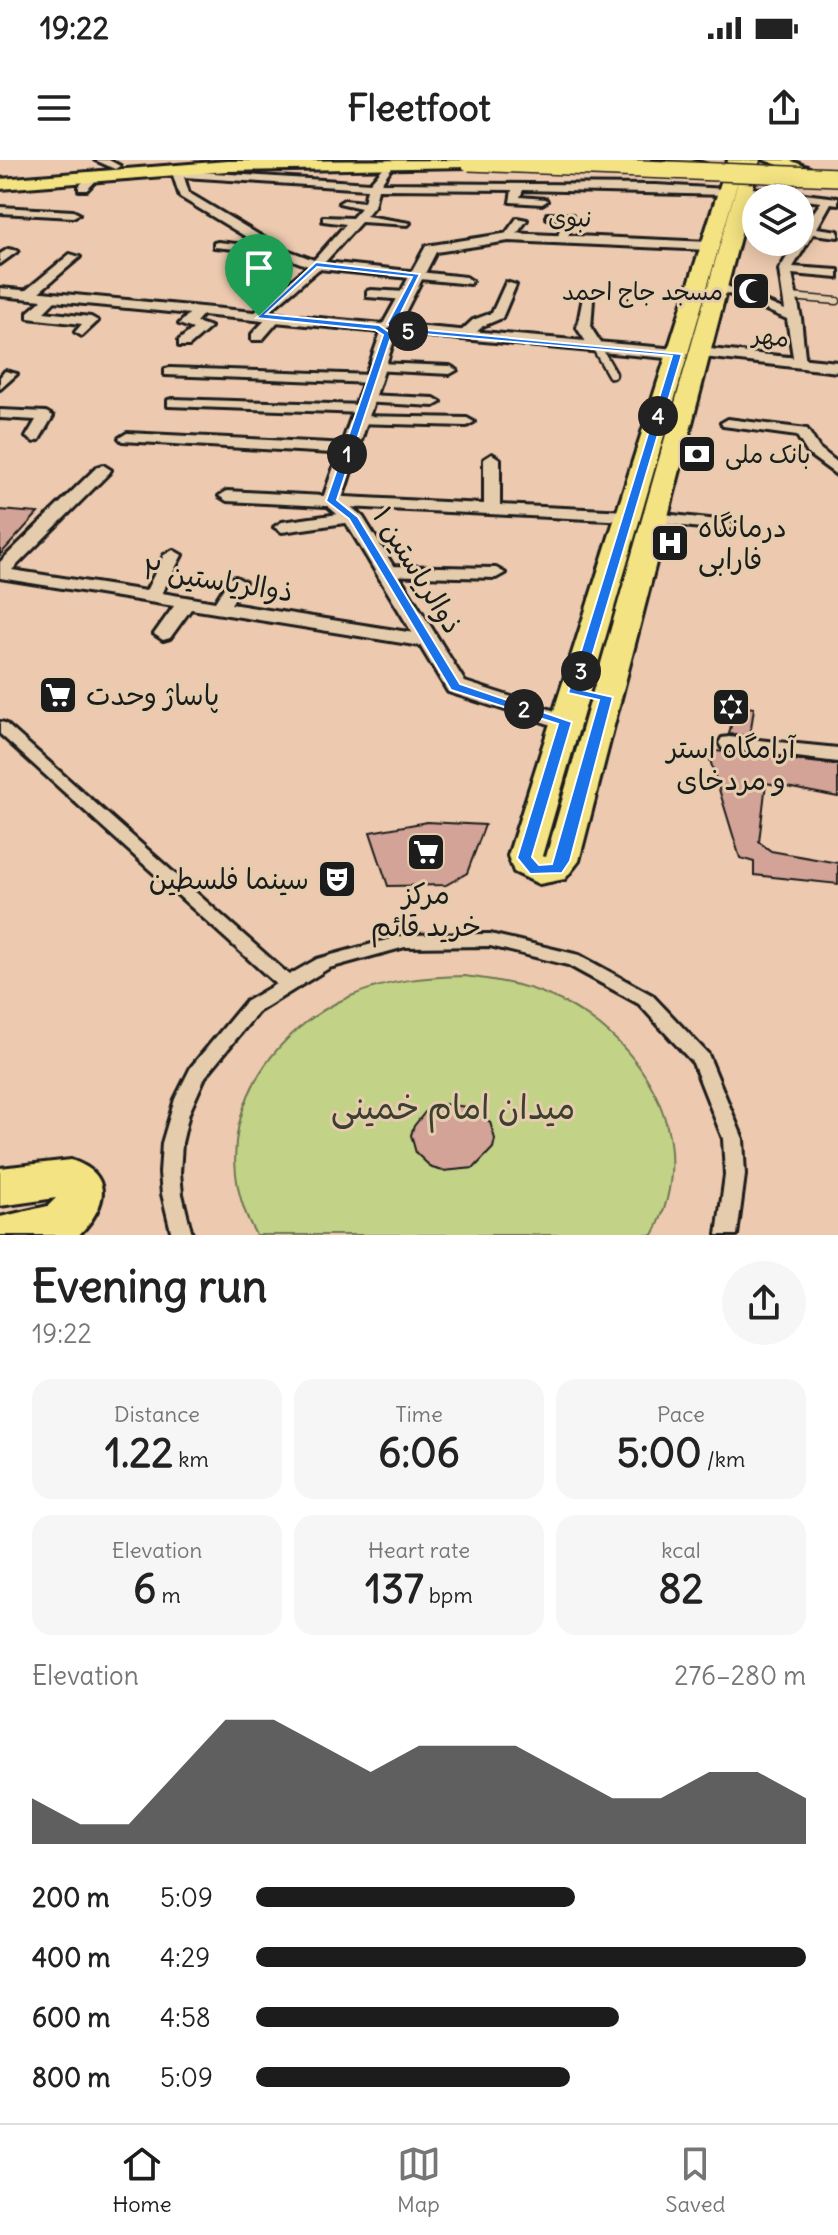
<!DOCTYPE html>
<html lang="en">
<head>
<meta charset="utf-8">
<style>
  body { margin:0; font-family:Delius,"Playpen Sans Arabic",sans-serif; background:#f6f6f6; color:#222; height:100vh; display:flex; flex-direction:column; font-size:30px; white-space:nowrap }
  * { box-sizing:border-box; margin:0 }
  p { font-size:26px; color:#767676 }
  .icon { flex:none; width:44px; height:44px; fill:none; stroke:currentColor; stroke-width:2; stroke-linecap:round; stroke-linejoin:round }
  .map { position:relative; height:1075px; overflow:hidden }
  .side { display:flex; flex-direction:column; background:#fff; flex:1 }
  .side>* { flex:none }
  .buttons { position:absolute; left:742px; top:24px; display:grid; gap:16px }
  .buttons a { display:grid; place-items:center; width:72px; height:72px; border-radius:50%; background:#fff; box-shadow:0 4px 20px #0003; font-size:40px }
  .pin { position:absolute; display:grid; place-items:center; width:68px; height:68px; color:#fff; margin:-82px -34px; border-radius:50% 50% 50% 0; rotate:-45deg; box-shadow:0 0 8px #0007 }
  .pin .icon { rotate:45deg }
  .km { position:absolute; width:40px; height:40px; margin:-20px; border-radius:50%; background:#222; color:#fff; font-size:22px; line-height:40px; text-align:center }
  .round { display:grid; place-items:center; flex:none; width:84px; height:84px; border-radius:42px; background:#f6f6f6 }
  .headline { display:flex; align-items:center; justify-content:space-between; height:136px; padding:0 32px }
  h1 { font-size:44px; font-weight:700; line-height:60px }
  .stats { display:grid; grid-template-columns:repeat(3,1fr); gap:12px; height:136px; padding:8px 32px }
  .stats div { display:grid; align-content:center; border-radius:20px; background:#f6f6f6; text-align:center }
  .stats b { font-size:40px; font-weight:700 }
  .stats small { font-size:22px; font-weight:400 }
  .stats p { font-size:22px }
  .chart { height:224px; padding:16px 32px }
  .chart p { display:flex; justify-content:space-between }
  .chart svg { width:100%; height:144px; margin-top:8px; fill:#1c1c1c; opacity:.7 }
  ul { padding:0 32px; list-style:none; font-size:26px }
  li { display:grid; grid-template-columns:128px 96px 1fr; align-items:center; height:60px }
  li i { height:20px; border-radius:10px; background:#1c1c1c }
  .status { display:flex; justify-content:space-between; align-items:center; height:56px; padding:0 40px; background:#fff; direction:ltr }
  .status svg { height:22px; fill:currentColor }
  header { display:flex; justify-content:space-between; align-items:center; height:104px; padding:0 32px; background:#fff; font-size:36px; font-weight:700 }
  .tabs { display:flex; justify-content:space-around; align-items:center; height:112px; border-top:2px solid #e0e0e0; background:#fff; font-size:22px; color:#767676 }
  .tabs a { display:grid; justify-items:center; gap:4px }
  .tabs .on { color:#1c1c1c }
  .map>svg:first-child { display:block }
</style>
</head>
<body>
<div class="status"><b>19:22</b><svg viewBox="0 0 49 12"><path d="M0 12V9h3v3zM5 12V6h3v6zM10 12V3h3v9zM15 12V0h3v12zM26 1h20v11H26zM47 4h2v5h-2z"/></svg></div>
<header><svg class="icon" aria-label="menu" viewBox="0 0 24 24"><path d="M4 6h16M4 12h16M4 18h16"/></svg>Fleetfoot<svg class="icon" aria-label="share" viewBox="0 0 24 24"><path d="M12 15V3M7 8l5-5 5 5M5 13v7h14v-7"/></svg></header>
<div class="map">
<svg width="838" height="1075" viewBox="0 0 838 1075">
  <rect width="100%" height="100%" fill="#edcaaf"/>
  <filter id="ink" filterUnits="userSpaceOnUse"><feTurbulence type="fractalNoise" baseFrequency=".0125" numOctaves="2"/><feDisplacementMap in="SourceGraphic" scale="16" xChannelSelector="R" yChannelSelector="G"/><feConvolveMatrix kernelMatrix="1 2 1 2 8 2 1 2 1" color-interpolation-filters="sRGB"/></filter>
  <g filter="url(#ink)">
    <path fill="#c2d287" stroke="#6f7752" stroke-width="2" d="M465 816C491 820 518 823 543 833 640 870 705 977 653 1075H256C203 981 257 876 351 836 387 820 426 817 465 816Z"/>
    <g fill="#d2a396" stroke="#1c1c1c" stroke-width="2">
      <polygon points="0,350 38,353 0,395"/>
      <polygon points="722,543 754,548 750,576 729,574 732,561 719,559"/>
      <polygon points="707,590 838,605 838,637 766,623 759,682 771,691 838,703 838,724 754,715 754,702 740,698"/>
      <polygon points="427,662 485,665 467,713 446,725 388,726 370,672"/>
      <polygon points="444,944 474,948 490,962 495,979 493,988 474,1008 443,1011 432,1008 416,993 411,975 414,966 426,951"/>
    </g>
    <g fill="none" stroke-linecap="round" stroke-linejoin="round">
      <defs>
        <polyline id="service-far1" points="791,137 837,141"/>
        <polyline id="service" points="597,188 612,214"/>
        <polygon id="pedestrian" points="0,562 5,563 289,815 317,799 405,775 490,774 579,795 652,835 708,894 743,979 745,1015 737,1075 717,1075 725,1015 723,979 693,903 639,844 568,805 490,786 405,787 329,808 258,852 205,917 189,953 182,983 180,1013 182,1034 192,1075 172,1075 162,1034 160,1013 162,983 175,939 191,907 245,842 276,824 0,574"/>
        <g id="minor">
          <polygon points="95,0 109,0 120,6 115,9"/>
          <path d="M390 0 395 3 381 23 656 25 726 29 731 32 726 35 523 30 520 37 546 39 547 41 542 44 510 42 512 30 378 29 374 46 366 56 410 63 408 65 361 62 325 102 466 117 472 121 470 124 319 109 259 160 253 156 254 153 308 106 275 93 214 87V83L218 82 263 87 180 37 171 9 176 6 182 11 370 23ZM184 17 367 29 364 42 344 40 339 43 361 48 352 58 323 57V61L346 64 314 100 279 87 189 33Z"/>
          <polygon points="93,12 102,14 87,30 79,30 79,26"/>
          <polygon points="744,27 838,38 838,44 831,43 817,68 838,71 838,77 813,74 793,107 838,110 838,118 792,114 801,158 806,206 794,203 787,159 712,127 722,124 785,150 779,110 796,82 800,82 801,70 821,42 740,32 740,28"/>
          <polygon points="0,47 73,51 79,54 73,57 0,53"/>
          <polygon points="547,54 572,55 568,79 558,77 562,60 547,58"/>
          <polygon points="517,58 527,60 513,79 505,79 503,77"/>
          <polygon points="8,89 18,91 0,104 0,94"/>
          <polygon points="70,94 80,97 33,137 25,137 25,131"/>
          <polygon points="506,122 516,125 502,158 483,166 469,179 459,179 459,173 473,160 492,153"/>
          <polygon points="371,130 406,132 412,136 406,140 367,137 367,131"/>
          <polygon points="49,134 59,137 44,152 91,157 98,161 82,176 75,172 82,164 28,158 28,152"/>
          <polygon points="583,137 593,140 591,168 604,188 602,191 592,191 577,168"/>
          <polygon points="195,148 206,151 196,162 211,167 189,186 179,186 179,180 193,169 179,164"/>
          <polygon points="270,155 281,158 262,180 252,180 252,174"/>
          <polygon points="377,203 450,206 457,210 450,214 372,210 372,204"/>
          <polygon points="170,208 372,215 379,219 372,223 165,215 165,209"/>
          <polygon points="5,211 17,214 0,229 0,217"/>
          <polygon points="366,235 434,238 441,242 434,246 361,242 361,236"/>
          <polygon points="173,239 363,245 370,249 363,253 168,246 168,240"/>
          <polygon points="0,250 46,252 53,256 39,280 34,282 26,277 36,260 0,258"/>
          <polygon points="359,256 467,258 474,262 467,266 354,263 352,260"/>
          <polygon points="728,259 807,269 819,288 838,303 838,316 808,294 797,276 723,266 721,263"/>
          <polygon points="127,273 349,284 357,289 349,294 122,281 119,278"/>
          <polygon points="492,294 500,299 500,345 628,351 636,356 628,361 227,341 219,336 227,331 484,344 484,299"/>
          <polygon points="103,305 111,310 109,313 12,410 146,431 164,395 173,390 182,395 162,433 215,442 230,418 236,417 245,422 231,444 427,475 436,481 427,487 191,449 170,478 163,480 154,474 174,446 0,418 0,402 97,307"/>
          <polygon points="353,352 359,353 359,361 282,372 274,367 282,362"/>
          <polygon points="655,353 727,361 735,366 727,371 649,362 649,354"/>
          <polygon points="385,406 496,408 505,413 496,418 379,415 376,411 379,407"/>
          <polygon points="729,577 838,588 838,602 722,588 719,583 722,578"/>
        </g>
        <g id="tertiary">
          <polygon points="509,73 709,82 716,86 709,90 509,81 436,92 399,164 386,170 396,174 342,339 363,357 465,522 574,557 577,562 574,567 565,569 448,532 345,361 322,341 381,172 0,136 0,128 383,164 426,86"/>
          <polygon points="403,165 677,189 685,194 677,199 397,173 395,170"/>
          <polygon points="700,188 838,202 838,212 694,196 692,193"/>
        </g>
        <g id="primary">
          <polygon points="475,0 474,5 469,7 227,11 0,29 0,19 227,1"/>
          <polygon points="653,0 691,0 715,7 698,17 693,15 692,9"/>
          <polygon points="728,0 744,0 542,696 546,697 744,0 760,0 579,701 565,719 539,724 514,712 508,696"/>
          <polygon points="764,0 789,0 810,8 802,13"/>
          <path d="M71 1000C116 1015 106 1047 79 1075H0V1057L48 1046 56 1038 0 1046V1008Z"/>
        </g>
      </defs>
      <use href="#service-far1" stroke="#1c1c1c" stroke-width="9"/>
      <use href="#service" stroke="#1c1c1c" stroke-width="13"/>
      <use href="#pedestrian" stroke="#1c1c1c" stroke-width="6"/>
      <use href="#minor" stroke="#1c1c1c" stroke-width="6"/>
      <use href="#tertiary" stroke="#1c1c1c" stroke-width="6"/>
      <use href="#primary" stroke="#1c1c1c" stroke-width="6"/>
      <use href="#service-far1" stroke="#e5ccad" stroke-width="6"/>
      <use href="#service" stroke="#e5ccad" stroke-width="8"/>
      <use href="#pedestrian" fill="#e5ccad" fill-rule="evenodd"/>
      <use href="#minor" fill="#e5ccad" fill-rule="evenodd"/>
      <use href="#tertiary" fill="#e5ccad" fill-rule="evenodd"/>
      <use href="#primary" fill="#f4e382" fill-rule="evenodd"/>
      <defs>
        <polyline id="primary-bridge" points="469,2 838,17"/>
      </defs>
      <use href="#primary-bridge" stroke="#1c1c1c" stroke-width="20" stroke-linecap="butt"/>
      <use href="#primary-bridge" stroke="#f4e382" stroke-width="17"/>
    </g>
  </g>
  <path fill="#1a73e8" stroke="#fff" stroke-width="2" fill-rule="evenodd" d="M316 102 420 114 396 163 405 168 682 194 582 530 613 537 570 701 562 713 530 714 517 698 558 564 451 530 349 359 326 341 383 175 375 170 256 158ZM317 107 412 117 387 164 400 172 672 196 568 533 599 540 552 704 539 705 532 697 572 562 460 524 358 357 337 340 392 174 379 165 266 154Z"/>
  <defs>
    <symbol id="mosque-square" viewBox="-11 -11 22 22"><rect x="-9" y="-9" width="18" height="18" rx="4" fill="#1c1c1c" stroke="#e5ccad"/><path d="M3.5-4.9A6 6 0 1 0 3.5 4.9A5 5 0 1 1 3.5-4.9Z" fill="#fff"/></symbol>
    <symbol id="bank-square" viewBox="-11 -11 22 22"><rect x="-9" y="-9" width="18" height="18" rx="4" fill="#1c1c1c" stroke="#e5ccad"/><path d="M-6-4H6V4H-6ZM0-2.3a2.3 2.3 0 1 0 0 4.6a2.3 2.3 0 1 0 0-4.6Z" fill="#fff"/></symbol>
    <symbol id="hospital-square" viewBox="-11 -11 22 22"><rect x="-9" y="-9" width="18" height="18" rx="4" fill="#1c1c1c" stroke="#e5ccad"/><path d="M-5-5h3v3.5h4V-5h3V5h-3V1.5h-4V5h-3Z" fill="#fff"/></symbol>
    <symbol id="supermarket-square" viewBox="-11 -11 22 22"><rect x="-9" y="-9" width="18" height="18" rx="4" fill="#1c1c1c" stroke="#e5ccad"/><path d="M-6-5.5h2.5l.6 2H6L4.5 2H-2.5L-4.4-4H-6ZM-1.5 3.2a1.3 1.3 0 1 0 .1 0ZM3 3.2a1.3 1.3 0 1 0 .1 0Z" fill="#fff"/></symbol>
    <symbol id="synagogue-square" viewBox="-11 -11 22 22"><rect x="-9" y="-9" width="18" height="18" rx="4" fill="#1c1c1c" stroke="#e5ccad"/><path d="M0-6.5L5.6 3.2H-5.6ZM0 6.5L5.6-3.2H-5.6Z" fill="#fff"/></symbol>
    <symbol id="theatre-square" viewBox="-11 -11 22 22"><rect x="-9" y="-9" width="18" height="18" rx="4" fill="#1c1c1c" stroke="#e5ccad"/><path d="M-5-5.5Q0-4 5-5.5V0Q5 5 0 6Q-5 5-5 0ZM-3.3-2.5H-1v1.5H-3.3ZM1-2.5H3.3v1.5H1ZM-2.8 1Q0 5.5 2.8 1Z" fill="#fff"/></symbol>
  </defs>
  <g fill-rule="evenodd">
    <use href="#mosque-square" x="729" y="109" width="44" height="44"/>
    <use href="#bank-square" x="675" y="272" width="44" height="44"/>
    <use href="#hospital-square" x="648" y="361" width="44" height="44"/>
    <use href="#supermarket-square" x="36" y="513" width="44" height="44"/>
    <use href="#synagogue-square" x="709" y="525" width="44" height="44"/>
    <use href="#supermarket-square" x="404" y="670" width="44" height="44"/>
    <use href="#theatre-square" x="315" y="697" width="44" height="44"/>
  </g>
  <g text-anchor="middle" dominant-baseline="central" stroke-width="6" stroke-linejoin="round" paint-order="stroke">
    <g font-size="24" fill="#1c1c1c" stroke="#e5ccad">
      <text transform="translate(570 57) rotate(2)">نبوی</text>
      <text transform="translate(771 176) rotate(6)">مهر</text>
    </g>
    <g font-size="24" fill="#1c1c1c" stroke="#e5ccad" text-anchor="end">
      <text x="723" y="131">مسجد جاج احمد</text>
      <text x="725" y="294" text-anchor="start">بانک ملی</text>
    </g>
    <g font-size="28" fill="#1c1c1c" stroke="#e5ccad" text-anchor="start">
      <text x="698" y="367">درمانگاه<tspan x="698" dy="32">فارابی</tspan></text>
      <text x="86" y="535">پاساژ وحدت</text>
      <text x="731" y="588" text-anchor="middle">آرامگاه استر<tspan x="731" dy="32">و مردخای</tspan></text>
      <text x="309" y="719" text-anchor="end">سینما فلسطین</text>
      <text x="426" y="734" text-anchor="middle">مرکز<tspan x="426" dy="32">خرید قائم</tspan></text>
    </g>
    <g font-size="28" fill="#1c1c1c" stroke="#e5ccad">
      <text transform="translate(418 410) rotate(58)">ذوالریاستین ۱</text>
      <text transform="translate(218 420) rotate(9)">ذوالریاستین ۲</text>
    </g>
    <g font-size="34" fill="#3d4031" stroke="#e5ccad">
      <text x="453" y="946">میدان امام خمینی</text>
    </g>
  </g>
</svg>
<div class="buttons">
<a><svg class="icon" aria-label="layers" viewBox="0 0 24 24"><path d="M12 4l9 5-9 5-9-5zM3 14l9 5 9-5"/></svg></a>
</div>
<div class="pin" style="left:259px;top:156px;background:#1e9e55"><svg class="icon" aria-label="arrive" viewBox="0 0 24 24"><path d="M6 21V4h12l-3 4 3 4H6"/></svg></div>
<b class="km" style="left:347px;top:294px">1</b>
<b class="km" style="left:524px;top:549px">2</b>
<b class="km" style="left:581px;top:511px">3</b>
<b class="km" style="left:658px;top:256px">4</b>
<b class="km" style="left:408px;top:171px">5</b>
</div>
<section class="side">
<div class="headline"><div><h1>Evening run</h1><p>19:22</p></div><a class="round"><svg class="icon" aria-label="share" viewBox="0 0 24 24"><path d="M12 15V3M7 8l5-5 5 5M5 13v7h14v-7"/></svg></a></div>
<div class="stats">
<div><p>Distance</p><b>1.22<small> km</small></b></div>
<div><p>Time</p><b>6:06</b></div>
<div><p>Pace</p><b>5:00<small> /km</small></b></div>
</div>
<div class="stats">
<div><p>Elevation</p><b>6<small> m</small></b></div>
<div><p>Heart rate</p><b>137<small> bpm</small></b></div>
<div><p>kcal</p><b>82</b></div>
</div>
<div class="chart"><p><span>Elevation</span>276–280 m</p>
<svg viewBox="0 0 160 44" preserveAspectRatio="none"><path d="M0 44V30L10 38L20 38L30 22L40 6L50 6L60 14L70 22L80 14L90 14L100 14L110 22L120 30L130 30L140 22L150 22L160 30V44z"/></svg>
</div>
<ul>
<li><b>200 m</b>5:09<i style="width:58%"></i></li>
<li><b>400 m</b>4:29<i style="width:100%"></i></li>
<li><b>600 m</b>4:58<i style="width:66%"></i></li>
<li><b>800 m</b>5:09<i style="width:57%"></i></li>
</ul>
</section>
<nav class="tabs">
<a class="on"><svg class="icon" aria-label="home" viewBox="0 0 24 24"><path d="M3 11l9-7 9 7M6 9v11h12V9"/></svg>Home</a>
<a><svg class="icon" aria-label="map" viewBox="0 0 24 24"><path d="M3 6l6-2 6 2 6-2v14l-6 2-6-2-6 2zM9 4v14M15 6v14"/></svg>Map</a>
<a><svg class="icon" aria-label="saved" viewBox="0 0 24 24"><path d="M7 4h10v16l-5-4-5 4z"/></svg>Saved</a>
</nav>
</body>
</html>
